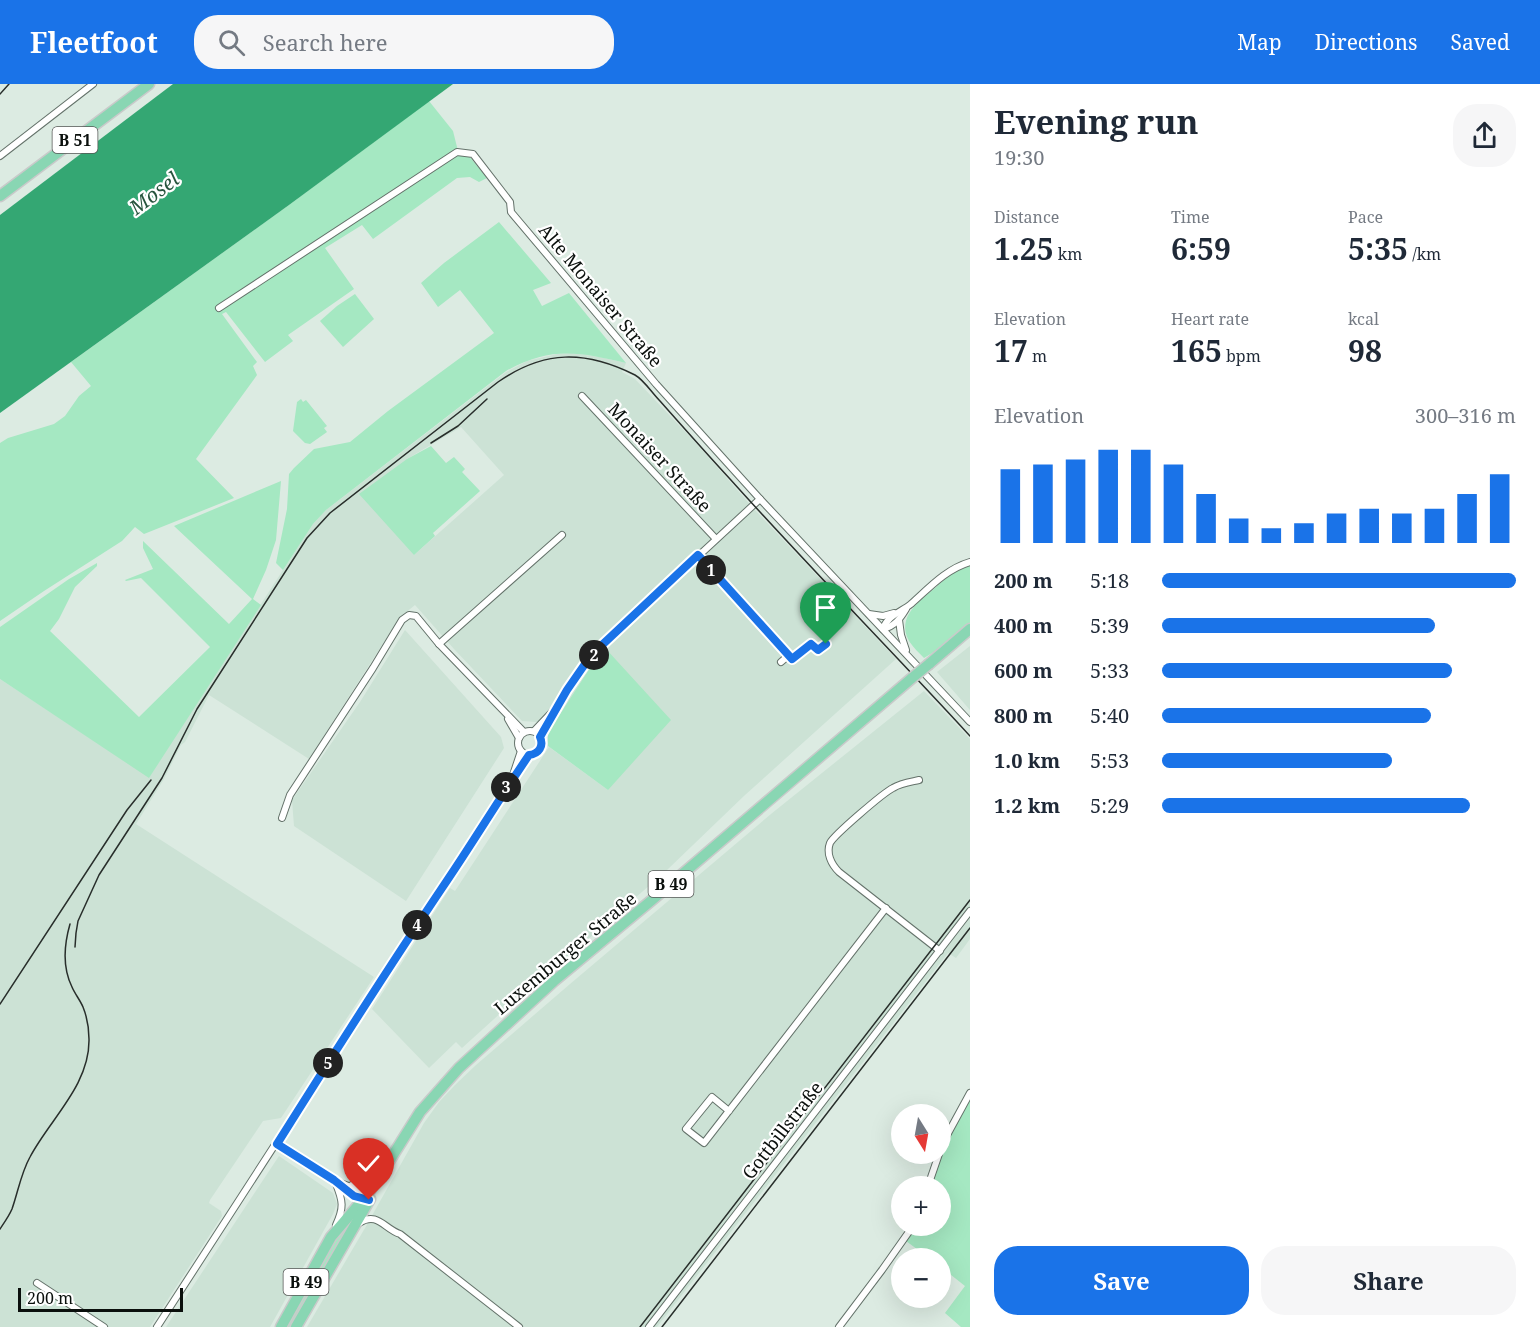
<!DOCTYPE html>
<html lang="en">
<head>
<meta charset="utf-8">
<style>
  body { margin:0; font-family:"Noto Serif",serif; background:#f6f6f7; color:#1f2937; height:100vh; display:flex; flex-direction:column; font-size:22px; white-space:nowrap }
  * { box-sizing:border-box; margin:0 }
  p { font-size:20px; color:#747a83 }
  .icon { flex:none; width:33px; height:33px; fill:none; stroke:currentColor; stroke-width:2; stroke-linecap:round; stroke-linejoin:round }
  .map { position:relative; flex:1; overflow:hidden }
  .details { display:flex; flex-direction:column; background:#fff; width:570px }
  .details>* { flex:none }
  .needle { width:39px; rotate:169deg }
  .tools { position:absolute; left:891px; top:1020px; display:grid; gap:12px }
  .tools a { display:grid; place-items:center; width:60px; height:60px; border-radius:50%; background:#fff; box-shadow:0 6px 24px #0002; font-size:30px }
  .scale { position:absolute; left:18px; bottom:15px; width:165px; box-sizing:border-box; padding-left:6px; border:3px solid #0a0f0c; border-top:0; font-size:16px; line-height:21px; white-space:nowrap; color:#0a0f0c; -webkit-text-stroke:4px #fff; paint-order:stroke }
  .pin { position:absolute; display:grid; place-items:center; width:51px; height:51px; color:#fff; margin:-62px -26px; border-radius:50% 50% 50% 0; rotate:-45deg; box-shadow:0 0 6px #0007 }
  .pin .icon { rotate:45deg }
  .km { position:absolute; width:30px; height:30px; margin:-15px; border-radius:50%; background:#222; color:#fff; font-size:16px; line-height:30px; text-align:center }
  .round { display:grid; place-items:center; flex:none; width:63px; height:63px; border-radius:24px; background:#f6f6f7 }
  .overview { display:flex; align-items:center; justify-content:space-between; height:102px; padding:0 24px }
  h1 { font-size:33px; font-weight:700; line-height:45px }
  .stats { display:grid; grid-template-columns:repeat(3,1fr); gap:9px; height:102px; padding:6px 24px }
  .stats div { display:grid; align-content:center }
  .stats b { font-size:30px; font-weight:700 }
  .stats small { font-size:16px; font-weight:400 }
  .stats p { font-size:16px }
  .chart { height:168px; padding:12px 24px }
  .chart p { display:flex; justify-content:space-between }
  .chart svg { width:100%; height:108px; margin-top:6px; stroke:#1a73e8; stroke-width:6 }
  .primary-button { display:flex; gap:12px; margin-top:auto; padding:12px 24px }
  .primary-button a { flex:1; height:69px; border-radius:24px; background:#1a73e8; color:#fff; font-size:24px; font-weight:700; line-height:69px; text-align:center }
  .primary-button a+a { background:#f6f6f7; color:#1f2937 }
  ul { padding:0 24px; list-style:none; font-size:20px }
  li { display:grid; grid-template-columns:96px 72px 1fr; align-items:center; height:45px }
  li i { height:15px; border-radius:8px; background:#1a73e8 }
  header { display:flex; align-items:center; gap:36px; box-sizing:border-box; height:84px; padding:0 30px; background:#1a73e8; color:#fff }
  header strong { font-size:28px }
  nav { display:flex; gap:33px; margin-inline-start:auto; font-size:21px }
  .search { width:420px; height:54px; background:#f6f6f7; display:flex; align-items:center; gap:15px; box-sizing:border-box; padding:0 21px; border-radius:24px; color:#747a83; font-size:22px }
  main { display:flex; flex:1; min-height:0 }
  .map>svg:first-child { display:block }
</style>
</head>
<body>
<header>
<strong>Fleetfoot</strong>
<div class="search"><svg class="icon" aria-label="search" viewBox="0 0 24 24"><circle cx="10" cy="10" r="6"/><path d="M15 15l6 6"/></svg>Search here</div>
<nav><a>Map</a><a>Directions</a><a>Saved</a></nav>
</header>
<main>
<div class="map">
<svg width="970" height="1243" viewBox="0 0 970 1243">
  <rect width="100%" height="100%" fill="#dcebe2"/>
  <g fill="#cce2d5" fill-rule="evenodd">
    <path d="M571 269 600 273 626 279 622 288 635 295 694 357 755 426 896 575 745 711 667 786 512 922 504 926 462 964 456 958 429 984 372 925 450 804 455 807 549 663 608 706 590 584 551 644 537 638 522 637 454 565 415 521 400 533 309 675 209 611 185 658 181 661 164 695 136 740 374 893 281 1034 263 1037 210 1116 209 1119 221 1127 222 1132 150 1243H0V595L149 693 305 452 313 440 326 426 506 288 527 277 557 270ZM461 343 504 391 414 471 407 375Z"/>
    <polygon points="405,546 501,653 504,664 406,817 294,742 292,716 360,618"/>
    <polygon points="970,562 970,626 937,588"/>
    <polygon points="924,607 970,655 970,855 956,874 948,869 657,1243 307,1243 365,1144 424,1039 439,1018 455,1001 476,981 570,900 771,730"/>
    <polygon points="279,1072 333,1109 337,1120 333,1130 270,1243 166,1243"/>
  </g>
  <g fill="#a5e8c2">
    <polygon points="429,17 453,47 459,71 469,72 487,94 479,98 470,93 457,94 373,155 362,141 325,164 354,205 288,251 293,257 265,278 226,228 222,230 257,278 253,282 257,291 196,375 234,414 144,450 135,443 122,457 44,507 0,537 0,359 8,354 54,340 65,332 79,312 91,302 71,278 289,121"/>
    <path d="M499 138 551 199 533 206 542 222 569 209 626 279C579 268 551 262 506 287L326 426 313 440 283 486 276 479 287 425 289 390 294 384 314 365 350 358 388 327 494 249 460 206 438 223 421 199 444 179Z"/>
    <polygon points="355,210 374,235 343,263 320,237 337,222"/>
    <polygon points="301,315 303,318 306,316 327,342 324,344 327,348 310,360 305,359 293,347 297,318"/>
    <polygon points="431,362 446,379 454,373 465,385 462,388 480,407 433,449 435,452 414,471 359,410 407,375"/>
    <polygon points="281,397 276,456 266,486 253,515 261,521 149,694 0,595 0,543 69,495 97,479 97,482 75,503 59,535 50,547 139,633 210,563 141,494 126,497 125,496 153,485 143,464 143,457 229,540 252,515 174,442"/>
    <path d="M970 482V540L942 563 924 574C919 569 913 563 909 557 896 533 919 517 935 504 946 494 956 485 970 482Z"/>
    <polygon points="606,565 671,636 608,706 548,662 548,649 551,644 590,584"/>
    <polygon points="970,1012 970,1243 961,1243 945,1229 965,1202 941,1183 940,1174 929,1174 906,1157 915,1142 940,1142 940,1102 931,1102 944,1060"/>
    <polygon points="357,1128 292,1243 285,1243 338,1148"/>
  </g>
  <polygon fill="#34a773" points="173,0 453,0 289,121 0,329 0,131"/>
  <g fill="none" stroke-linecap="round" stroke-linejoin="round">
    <defs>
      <g id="minor">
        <polyline points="0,72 93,0"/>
        <polyline points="219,224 457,68 473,70 510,118 511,128 656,300 760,415 970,638"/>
        <polyline points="582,312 716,455"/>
        <polyline points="698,471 792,575 811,559 818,566 826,560"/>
        <polyline points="869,530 883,532 894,529"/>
        <polyline points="899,536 901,551 906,566"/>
        <path d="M883 545C887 532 901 528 911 520 929 504 946 485 970 478"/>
        <path d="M883 545C895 542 900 535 906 525"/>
        <polyline points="439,560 562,451"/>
        <polyline points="781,578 789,571"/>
        <polyline points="508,635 519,654"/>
        <circle cx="530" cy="659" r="12"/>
        <polyline points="534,647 553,627"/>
        <polyline points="540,653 567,607 585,580 602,561 760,415"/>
        <polyline points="514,688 521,667"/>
        <path d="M919 696C910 698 901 699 893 704 883 709 834 751 830 759 826 769 831 780 839 788L940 867"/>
        <polyline points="282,734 290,711 373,584 402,536 409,531 416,532 439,560 524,648"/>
        <polyline points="729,1027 712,1013 686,1045 704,1059 886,824"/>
        <polyline points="277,1060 334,1097 354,1112 366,1116"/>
        <polyline points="940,1064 970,1009"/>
        <polyline points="335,1097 362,1107 368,1113"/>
        <path d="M336 1100C343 1117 344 1124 336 1141"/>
        <polyline points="352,1101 367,1099 376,1094"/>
        <polyline points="928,1102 939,1070"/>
        <path d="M359 1139C378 1127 384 1145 400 1150L519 1243"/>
        <polyline points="37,1199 104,1243"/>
        <polyline points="157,1243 509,699 529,671"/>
        <polyline points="649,1243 970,827"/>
        <polyline points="839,1243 882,1186 913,1142"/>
      </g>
      <g id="primary">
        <polyline points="0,112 149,0"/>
        <polyline points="929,580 970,545"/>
        <polyline points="281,1243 331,1153 367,1111 383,1087 420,1028 459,984 554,897 652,816 912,594"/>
        <polyline points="296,1243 370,1115"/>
      </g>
    </defs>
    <use href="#minor" stroke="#64726a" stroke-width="8"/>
    <use href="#primary" stroke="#c9caca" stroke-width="13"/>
    <use href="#minor" stroke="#fff" stroke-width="6"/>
    <use href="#primary" stroke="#89d6b3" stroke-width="10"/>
    <g stroke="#282e2b" stroke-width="1.5">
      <polyline points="0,10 9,0"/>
      <polyline points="431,359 458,342 487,315"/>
      <path d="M75 863 76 849 78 837 99 791 162 694 197 625 307 454 330 429 498 298C544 266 585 266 635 291 644 296 652 309 660 317 683 343 706 369 730 395 808 482 891 566 970 652"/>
      <polyline points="0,920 127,726 151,696"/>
      <path d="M0 1145C4 1139 9 1132 12 1125 18 1108 21 1089 30 1073 50 1035 90 1001 89 955 89 945 87 933 83 923 80 916 75 910 72 903 62 883 64 861 70 840"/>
      <polyline points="640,1243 970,816"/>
      <polyline points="662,1243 970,844"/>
    </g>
    <defs>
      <polyline id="primary-bridge" points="912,594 929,580"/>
    </defs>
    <use href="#primary-bridge" stroke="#c9caca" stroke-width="13" stroke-linecap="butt"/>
    <use href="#primary-bridge" stroke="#89d6b3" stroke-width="10"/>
  </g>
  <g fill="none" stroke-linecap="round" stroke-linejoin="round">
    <defs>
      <path id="route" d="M369 1116 354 1112 334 1096 277 1060C331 974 385 889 442 804 472 760 499 715 529 671 539 670 544 662 540 653L567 606 585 580 602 561 698 471 792 575 811 560 818 566 826 560"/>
    </defs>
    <use href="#route" stroke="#fff" stroke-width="12"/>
    <use href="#route" stroke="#1a73e8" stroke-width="8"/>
  </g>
  <g text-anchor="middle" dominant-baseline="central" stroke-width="4.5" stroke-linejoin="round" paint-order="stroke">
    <g fill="#fff" stroke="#545755" stroke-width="1.5">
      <rect x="52.5" y="43" width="45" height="26" rx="4.5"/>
      <rect x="648.5" y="787" width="45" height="26" rx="4.5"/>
      <rect x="283.5" y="1185" width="45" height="26" rx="4.5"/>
    </g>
    <g font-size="16" font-weight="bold" fill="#0a0f0c">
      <text x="75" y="56">B 51</text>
      <text x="671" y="800">B 49</text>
      <text x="306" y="1198">B 49</text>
    </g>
    <g font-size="18" fill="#0a0f0c" stroke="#fff">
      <text transform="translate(601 211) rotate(50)">Alte Monaiser Straße</text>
      <text transform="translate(660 373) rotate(47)">Monaiser Straße</text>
      <text transform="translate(565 869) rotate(-40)">Luxemburger Straße</text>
      <text transform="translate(782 1046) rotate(-52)">Gottbillstraße</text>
    </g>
    <g font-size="20" font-style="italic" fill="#27543d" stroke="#fff">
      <text transform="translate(154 109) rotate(-37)">Mosel</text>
    </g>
  </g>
</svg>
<div class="tools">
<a><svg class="needle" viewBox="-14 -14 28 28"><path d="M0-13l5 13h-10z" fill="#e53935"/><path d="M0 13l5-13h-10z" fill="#747a83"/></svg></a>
<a>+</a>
<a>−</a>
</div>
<div class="scale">200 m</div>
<div class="pin" style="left:826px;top:560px;background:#1e9e55"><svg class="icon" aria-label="arrive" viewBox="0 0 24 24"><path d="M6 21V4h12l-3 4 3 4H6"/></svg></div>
<div class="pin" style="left:369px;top:1116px;background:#d93025"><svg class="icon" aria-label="check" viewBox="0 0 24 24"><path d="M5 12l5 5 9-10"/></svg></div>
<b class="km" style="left:711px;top:486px">1</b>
<b class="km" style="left:594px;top:571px">2</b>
<b class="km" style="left:506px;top:703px">3</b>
<b class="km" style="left:417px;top:841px">4</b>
<b class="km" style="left:328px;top:979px">5</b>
</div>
<section class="details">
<div class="overview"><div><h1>Evening run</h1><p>19:30</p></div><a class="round"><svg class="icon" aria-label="share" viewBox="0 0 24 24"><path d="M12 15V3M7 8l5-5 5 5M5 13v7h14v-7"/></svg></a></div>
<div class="stats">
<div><p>Distance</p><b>1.25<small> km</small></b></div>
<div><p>Time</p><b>6:59</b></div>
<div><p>Pace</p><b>5:35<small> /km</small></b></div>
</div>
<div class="stats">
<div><p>Elevation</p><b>17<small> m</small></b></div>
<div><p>Heart rate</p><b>165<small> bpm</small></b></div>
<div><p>kcal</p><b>98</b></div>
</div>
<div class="chart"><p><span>Elevation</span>300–316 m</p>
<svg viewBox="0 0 160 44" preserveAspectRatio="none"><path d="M5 44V14M15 44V12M25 44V10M35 44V6M45 44V6M55 44V12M65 44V24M75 44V34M85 44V38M95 44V36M105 44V32M115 44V30M125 44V32M135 44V30M145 44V24M155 44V16"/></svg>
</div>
<ul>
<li><b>200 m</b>5:18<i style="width:100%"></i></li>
<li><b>400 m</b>5:39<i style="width:77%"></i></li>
<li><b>600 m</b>5:33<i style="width:82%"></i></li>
<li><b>800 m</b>5:40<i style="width:76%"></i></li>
<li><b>1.0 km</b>5:53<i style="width:65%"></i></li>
<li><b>1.2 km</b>5:29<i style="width:87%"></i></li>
</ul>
<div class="primary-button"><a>Save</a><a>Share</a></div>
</section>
</main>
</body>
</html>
